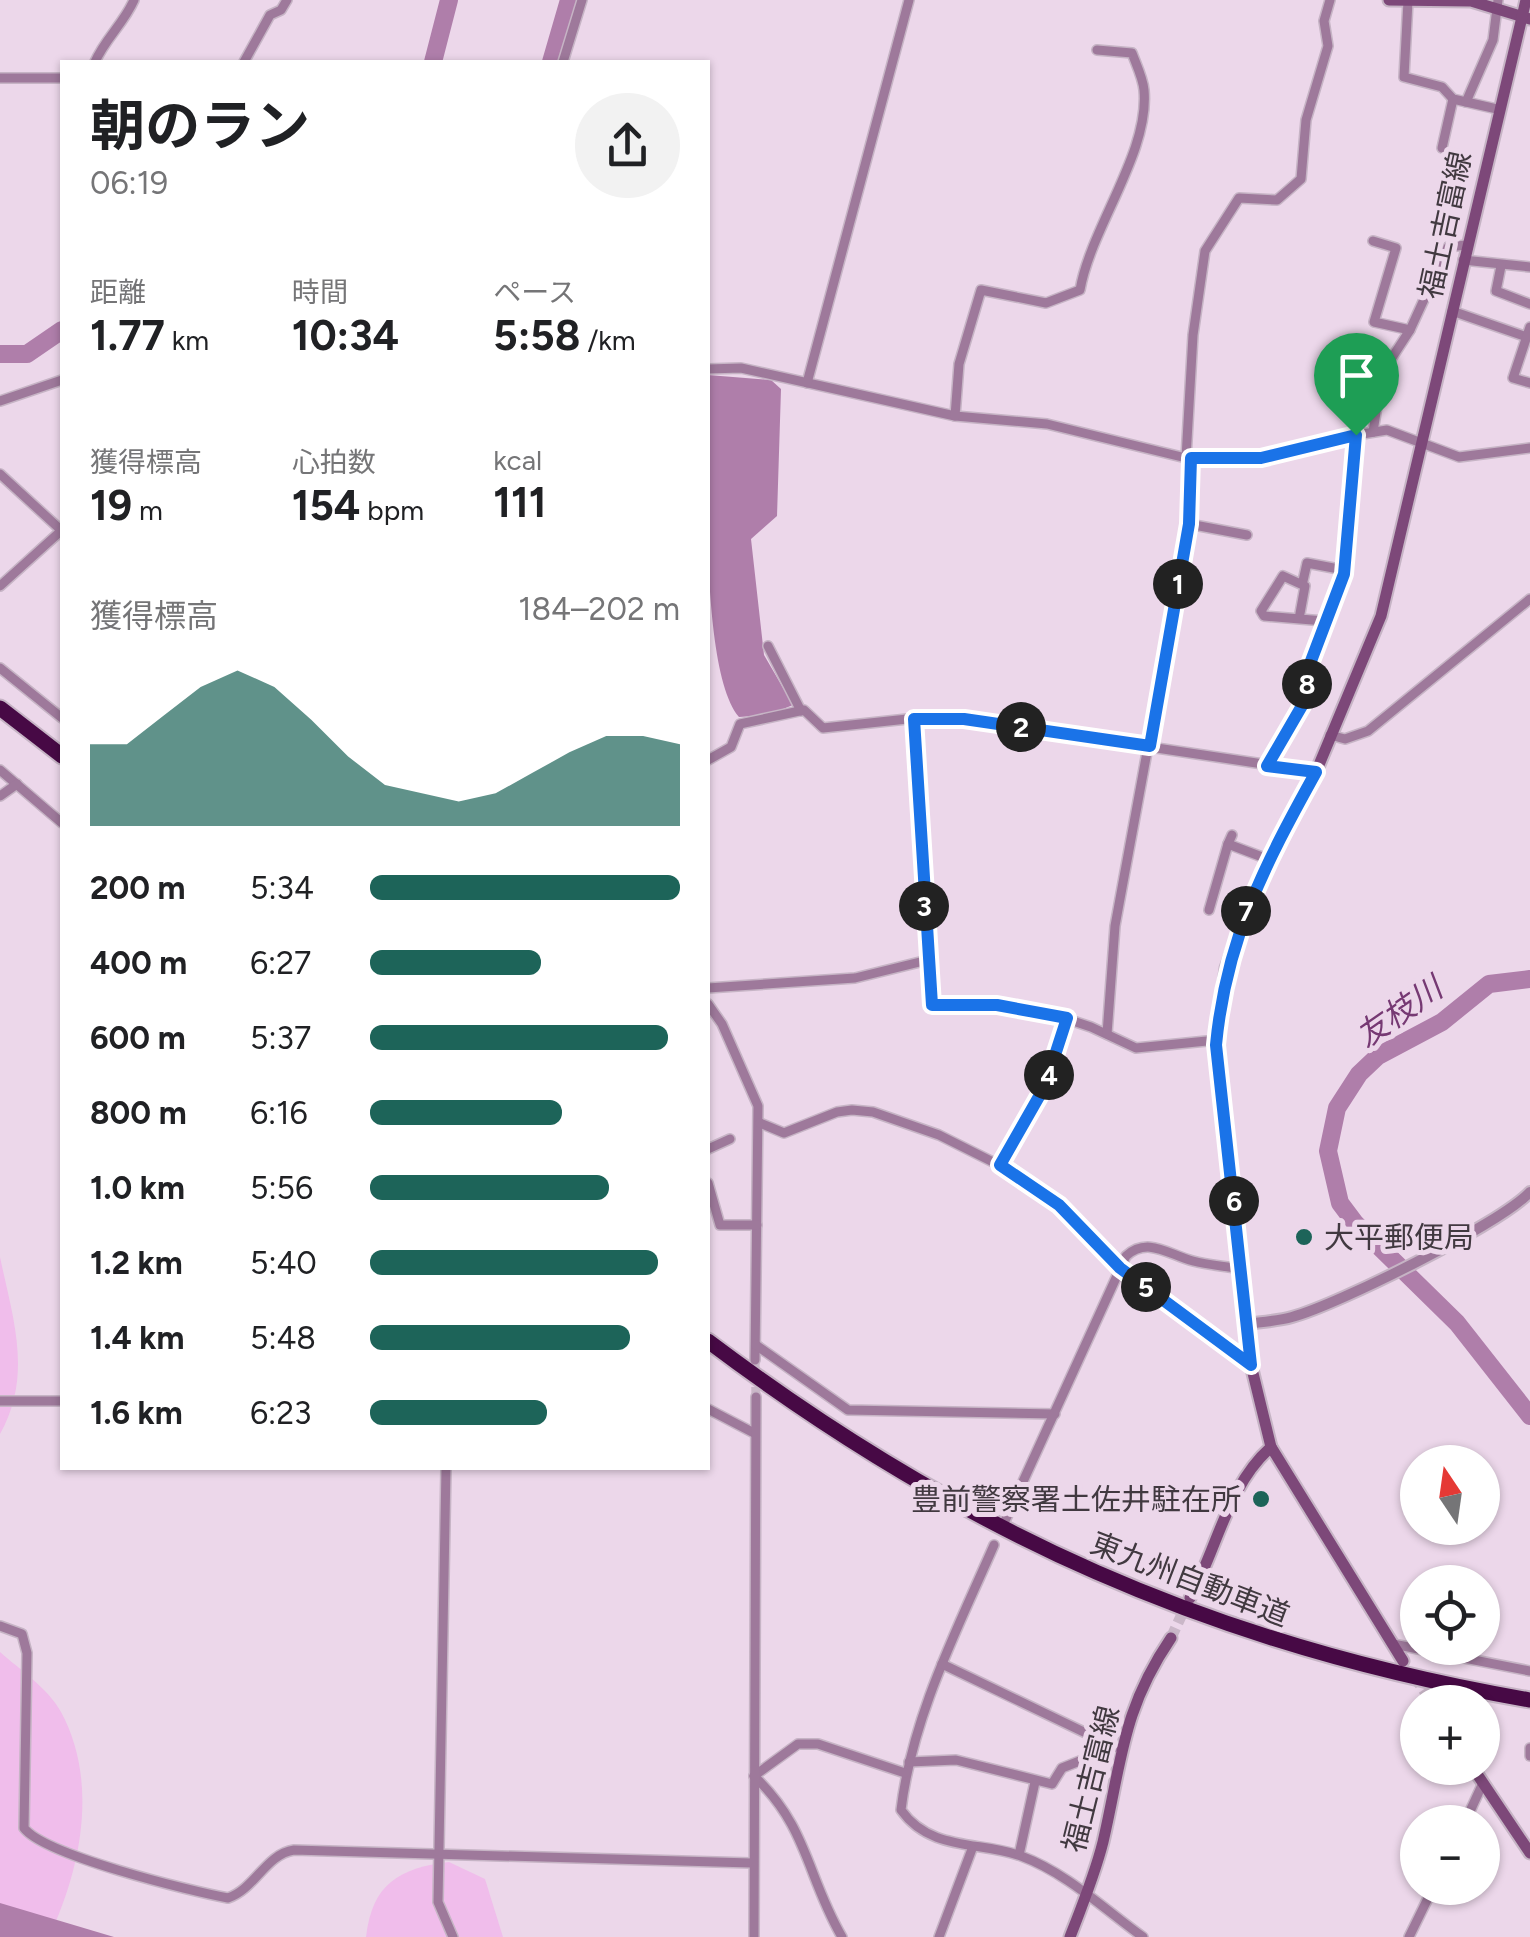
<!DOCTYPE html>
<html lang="ja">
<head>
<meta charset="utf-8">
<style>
  body { margin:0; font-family:Figtree,"Noto Sans JP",sans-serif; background:#f2f2f2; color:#202124; height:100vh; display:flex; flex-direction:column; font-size:38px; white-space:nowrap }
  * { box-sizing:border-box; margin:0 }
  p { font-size:32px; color:#757577 }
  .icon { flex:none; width:55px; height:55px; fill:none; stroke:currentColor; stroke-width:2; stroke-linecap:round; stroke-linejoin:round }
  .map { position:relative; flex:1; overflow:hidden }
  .drawer { position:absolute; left:60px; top:60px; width:650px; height:1410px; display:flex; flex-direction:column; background:#fff; border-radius:0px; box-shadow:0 2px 8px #0004 }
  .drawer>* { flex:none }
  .needle { width:65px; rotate:347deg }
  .fabs { position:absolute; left:1400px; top:1445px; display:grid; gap:20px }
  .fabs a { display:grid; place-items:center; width:100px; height:100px; border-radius:50%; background:#fff; box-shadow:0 2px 8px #0004; font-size:50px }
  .pin { position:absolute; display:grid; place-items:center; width:85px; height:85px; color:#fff; margin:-102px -42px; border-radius:50% 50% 50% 0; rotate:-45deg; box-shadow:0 0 10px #0007 }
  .pin .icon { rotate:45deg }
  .km { position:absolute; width:50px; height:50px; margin:-25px; border-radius:50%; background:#222; color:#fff; font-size:28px; line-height:50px; text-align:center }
  .round { display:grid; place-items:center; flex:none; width:105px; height:105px; border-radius:52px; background:#f2f2f2 }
  .head { display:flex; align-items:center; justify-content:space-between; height:170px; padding:0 30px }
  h1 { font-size:55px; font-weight:700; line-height:75px }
  .stats { display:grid; grid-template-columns:repeat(3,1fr); gap:15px; height:170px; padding:10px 30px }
  .stats div { display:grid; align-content:center }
  .stats b { font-size:42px; font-weight:700 }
  .stats small { font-size:28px; font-weight:400 }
  .stats p { font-size:28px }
  .chart { height:280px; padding:20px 30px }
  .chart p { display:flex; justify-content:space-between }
  .chart svg { width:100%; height:180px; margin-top:10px; fill:#1d6459; opacity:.7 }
  ul { padding:0 30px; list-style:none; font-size:32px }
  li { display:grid; grid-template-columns:160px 120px 1fr; align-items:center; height:75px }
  li i { height:25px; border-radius:12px; background:#1d6459 }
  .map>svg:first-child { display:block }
</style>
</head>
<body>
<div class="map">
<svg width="1530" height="1937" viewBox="0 0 1530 1937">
  <rect width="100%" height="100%" fill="#ecd7ea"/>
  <g fill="#f0bdeb">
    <path d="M0 1257C13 1319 33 1375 0 1434Z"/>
    <path d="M0 1652C19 1669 49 1689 61 1712 99 1782 81 1869 49 1937H0Z"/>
    <path d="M449 1862 485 1879 503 1937H366C372 1884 399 1868 449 1862Z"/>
  </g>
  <g fill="#af7eaa">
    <path d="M708 375 771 380 781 389 777 516 751 539 764 655 793 705 768 715 739 717C698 668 708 446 708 375Z"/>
    <polygon points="0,1903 114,1937 0,1937"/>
  </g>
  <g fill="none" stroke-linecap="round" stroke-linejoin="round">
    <g stroke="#af7eaa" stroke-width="18">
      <polyline points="433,62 449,0"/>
      <polyline points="551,62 569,0"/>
      <polyline points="0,354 27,354 62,330"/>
      <polyline points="1530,979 1489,984 1442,1022 1378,1056 1359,1074 1337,1108 1328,1151 1340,1203 1355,1223 1457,1323 1530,1416"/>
    </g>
    <polyline stroke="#cab7c8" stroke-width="9" stroke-dasharray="9 4.5" stroke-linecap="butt" points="755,1360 756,1397"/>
    <g stroke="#cab7c8" stroke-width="11" stroke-dasharray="11 5.5" stroke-linecap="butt">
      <polyline points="1171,1638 1188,1601"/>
      <polyline points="1414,1676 1432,1702"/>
    </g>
    <defs>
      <g id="minor">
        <polyline points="1408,1 1404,77 1442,87 1453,99 1497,109"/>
        <path d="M95 62C105 39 124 23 134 0"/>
        <polyline points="244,62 270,15 281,10 287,0"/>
        <polyline points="563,62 582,0"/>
        <polyline points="0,78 62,78"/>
        <polyline points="1466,102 1493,40 1498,0"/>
        <polyline points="1442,148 1453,99"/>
        <polyline points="1373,241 1396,248 1374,322 1410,330 1448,247 1466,245"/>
        <polyline points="1463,260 1530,267"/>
        <polyline points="1501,266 1496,291 1530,304"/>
        <polyline points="1452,311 1527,337"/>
        <polyline points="1530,327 1513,378 1530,383"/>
        <polyline points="708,369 741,368 955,416 1047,424 1186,458 1261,458 1313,442 1387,430 1459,457 1530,448"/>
        <polyline points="807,383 909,0"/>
        <polyline points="0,401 62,380"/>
        <path d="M955 416 959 364 981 290 1046 303 1080 290C1091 227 1150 152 1144 90 1143 78 1136 64 1132 53L1097 50"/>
        <polyline points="1373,432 1382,373 1410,330"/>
        <polyline points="1186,458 1193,335 1205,251 1239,198 1277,200 1301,179 1306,120 1328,46 1324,21 1330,0"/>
        <polyline points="0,474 62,531"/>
        <polyline points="1189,524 1247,535"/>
        <polyline points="1303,581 1307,563 1344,570"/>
        <polyline points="0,586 62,530"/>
        <polyline points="1299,619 1305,586 1283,576 1261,611 1264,616 1324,621"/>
        <polyline points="768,646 801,711"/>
        <polyline points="0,668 62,718"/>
        <polyline points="913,719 932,1005 1037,1009 1091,1027 1136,1048 1217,1040"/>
        <polyline points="1330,735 1345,739 1368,731 1530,599"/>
        <polyline points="708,760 731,747 740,724 804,710 823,728 926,717 964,719 1316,772"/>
        <polyline points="1267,766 1303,703 1311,661 1344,574 1356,435"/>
        <polyline points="0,770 62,823"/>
        <polyline points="0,796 17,784"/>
        <polyline points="1232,835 1228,844 1270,860"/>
        <polyline points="1209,910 1228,844"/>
        <polyline points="708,988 855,978 928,960"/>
        <polyline points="708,1004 722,1024 758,1106 755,1360"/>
        <polyline points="1107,1034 1115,926 1189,524 1191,458"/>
        <polyline points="760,1123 784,1133 837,1112 852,1110 873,1112 939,1135 999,1165 1059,1205 1120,1268 1251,1365"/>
        <polyline points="708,1149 730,1139"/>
        <polyline points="999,1165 1045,1086 1067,1018"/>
        <polyline points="708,1183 720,1225 757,1225"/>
        <polyline points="756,1345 848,1410 1055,1414"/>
        <polyline points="0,1401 62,1401"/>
        <polyline points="708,1409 754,1433"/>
        <polyline points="446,1468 438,1902 453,1937"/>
        <path d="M1005 1521 1126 1256C1148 1236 1169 1255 1193 1261 1208 1265 1224 1266 1240 1269"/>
        <path d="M994 1545C957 1630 912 1717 901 1810 931 1852 981 1841 1021 1856 1067 1873 1104 1909 1143 1937"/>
        <path d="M0 1626 22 1634 27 1653 24 1828C44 1855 190 1891 228 1898 255 1889 266 1854 294 1850L751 1863"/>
        <polyline points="1393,1644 1530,1671"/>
        <polyline points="942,1664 1115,1747"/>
        <polyline points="1530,1748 1530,1756"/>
        <polyline points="909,1762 956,1760 1052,1784 1062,1768 1115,1747"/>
        <path d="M754 1776C808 1827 807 1877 842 1937"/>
        <polyline points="754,1776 798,1744 818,1744 905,1773"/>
        <polyline points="1465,1822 1483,1783"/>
        <polyline points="1019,1855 1035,1782"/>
        <polyline points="754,1937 756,1397"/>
        <polyline points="939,1937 972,1849"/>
        <polyline points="1409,1937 1433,1888"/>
      </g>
      <path id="tertiary" d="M1246 1324C1261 1322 1278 1321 1292 1317 1337 1305 1500 1224 1530 1192"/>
      <g id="secondary">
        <polyline points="1389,0 1471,1 1530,19"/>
        <polyline points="1271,1447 1403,1661"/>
        <path d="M1190 1598C1218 1547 1227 1486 1271 1447L1251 1365 1216 1045 1226 968 1252 896 1316 772 1381 616 1526 0"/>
        <polyline points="1473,1768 1530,1853"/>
        <path d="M1070 1937C1082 1906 1095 1874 1103 1842 1122 1760 1122 1710 1171 1638"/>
      </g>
      <g id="motorway">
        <polyline points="0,708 62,756"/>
        <path d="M708 1341C963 1533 1215 1646 1530 1700"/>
      </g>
    </defs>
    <use href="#minor" stroke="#c6b4c5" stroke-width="12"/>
    <use href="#tertiary" stroke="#c6b4c5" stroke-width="14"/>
    <use href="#secondary" stroke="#c6b4c5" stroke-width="15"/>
    <use href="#motorway" stroke="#c6b4c5" stroke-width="19"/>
    <use href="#minor" stroke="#9e799b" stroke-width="9"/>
    <use href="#tertiary" stroke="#9e799b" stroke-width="10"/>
    <use href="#secondary" stroke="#7d4879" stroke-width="11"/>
    <use href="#motorway" stroke="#470945" stroke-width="15"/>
  </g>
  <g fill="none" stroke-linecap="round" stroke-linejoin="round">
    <defs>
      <path id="route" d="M1356 435 1344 574 1311 661 1303 704 1267 766 1316 772C1265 864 1226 939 1216 1045L1251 1365 1120 1268 1059 1205 1000 1165 1045 1086 1067 1018 997 1005H932L914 719H964L1150 746 1189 524 1191 458H1261Z"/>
    </defs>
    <use href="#route" stroke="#fff" stroke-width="20"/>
    <use href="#route" stroke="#1a73e8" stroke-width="12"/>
  </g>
  <g fill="#1d6459" stroke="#ecd7ea" stroke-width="4">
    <circle cx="1304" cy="1237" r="10"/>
    <circle cx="1261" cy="1499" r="10"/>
  </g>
  <g text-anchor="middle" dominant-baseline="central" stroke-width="10" stroke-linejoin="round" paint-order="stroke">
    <g font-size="30" fill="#413940" stroke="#ecd7ea">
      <text transform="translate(1445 225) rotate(-78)">福土吉富線</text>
      <text transform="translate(1190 1579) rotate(21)">東九州自動車道</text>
      <text transform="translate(1091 1779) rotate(-76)">福土吉富線</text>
    </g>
    <g font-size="30" fill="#413940" stroke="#ecd7ea" text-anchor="start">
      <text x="1324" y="1237">大平郵便局</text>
      <text x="1241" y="1499" text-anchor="end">豊前警察署土佐井駐在所</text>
    </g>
    <g font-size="32" font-style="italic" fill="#763973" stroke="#ecd7ea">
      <text transform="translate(1399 1012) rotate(-35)">友枝川</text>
    </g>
  </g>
</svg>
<div class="fabs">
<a><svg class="needle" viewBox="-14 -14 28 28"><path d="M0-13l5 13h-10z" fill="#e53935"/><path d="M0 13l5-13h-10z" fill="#757577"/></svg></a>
<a><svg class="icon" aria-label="locate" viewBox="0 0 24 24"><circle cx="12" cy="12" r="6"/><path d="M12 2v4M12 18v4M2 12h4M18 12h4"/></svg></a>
<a>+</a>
<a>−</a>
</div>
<div class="pin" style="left:1356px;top:435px;background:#1e9e55"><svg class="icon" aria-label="arrive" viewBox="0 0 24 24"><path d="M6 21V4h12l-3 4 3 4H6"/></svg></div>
<b class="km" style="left:1178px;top:584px">1</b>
<b class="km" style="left:1021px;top:727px">2</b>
<b class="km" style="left:924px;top:906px">3</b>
<b class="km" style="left:1049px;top:1075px">4</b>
<b class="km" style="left:1146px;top:1287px">5</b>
<b class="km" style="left:1234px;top:1201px">6</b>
<b class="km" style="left:1246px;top:911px">7</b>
<b class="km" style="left:1307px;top:684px">8</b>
<section class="drawer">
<div class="head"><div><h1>朝のラン</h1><p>06:19</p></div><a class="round"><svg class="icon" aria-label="share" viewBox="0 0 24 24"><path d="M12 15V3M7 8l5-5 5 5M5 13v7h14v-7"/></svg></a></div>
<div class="stats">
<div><p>距離</p><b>1.77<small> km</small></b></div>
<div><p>時間</p><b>10:34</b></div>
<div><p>ペース</p><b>5:58<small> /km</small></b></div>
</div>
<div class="stats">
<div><p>獲得標高</p><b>19<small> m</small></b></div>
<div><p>心拍数</p><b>154<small> bpm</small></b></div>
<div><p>kcal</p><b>111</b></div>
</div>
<div class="chart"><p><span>獲得標高</span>184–202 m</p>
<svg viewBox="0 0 160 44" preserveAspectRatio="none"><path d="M0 44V24L10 24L20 17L30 10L40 6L50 10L60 18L70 27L80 34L90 36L100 38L110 36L120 31L130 26L140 22L150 22L160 24V44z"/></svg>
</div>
<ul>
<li><b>200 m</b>5:34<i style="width:100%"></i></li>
<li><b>400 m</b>6:27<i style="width:55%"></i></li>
<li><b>600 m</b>5:37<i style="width:96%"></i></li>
<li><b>800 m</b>6:16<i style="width:62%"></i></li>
<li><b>1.0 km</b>5:56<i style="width:77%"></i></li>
<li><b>1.2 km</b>5:40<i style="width:93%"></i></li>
<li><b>1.4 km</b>5:48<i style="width:84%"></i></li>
<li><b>1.6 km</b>6:23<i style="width:57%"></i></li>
</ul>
</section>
</div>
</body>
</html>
